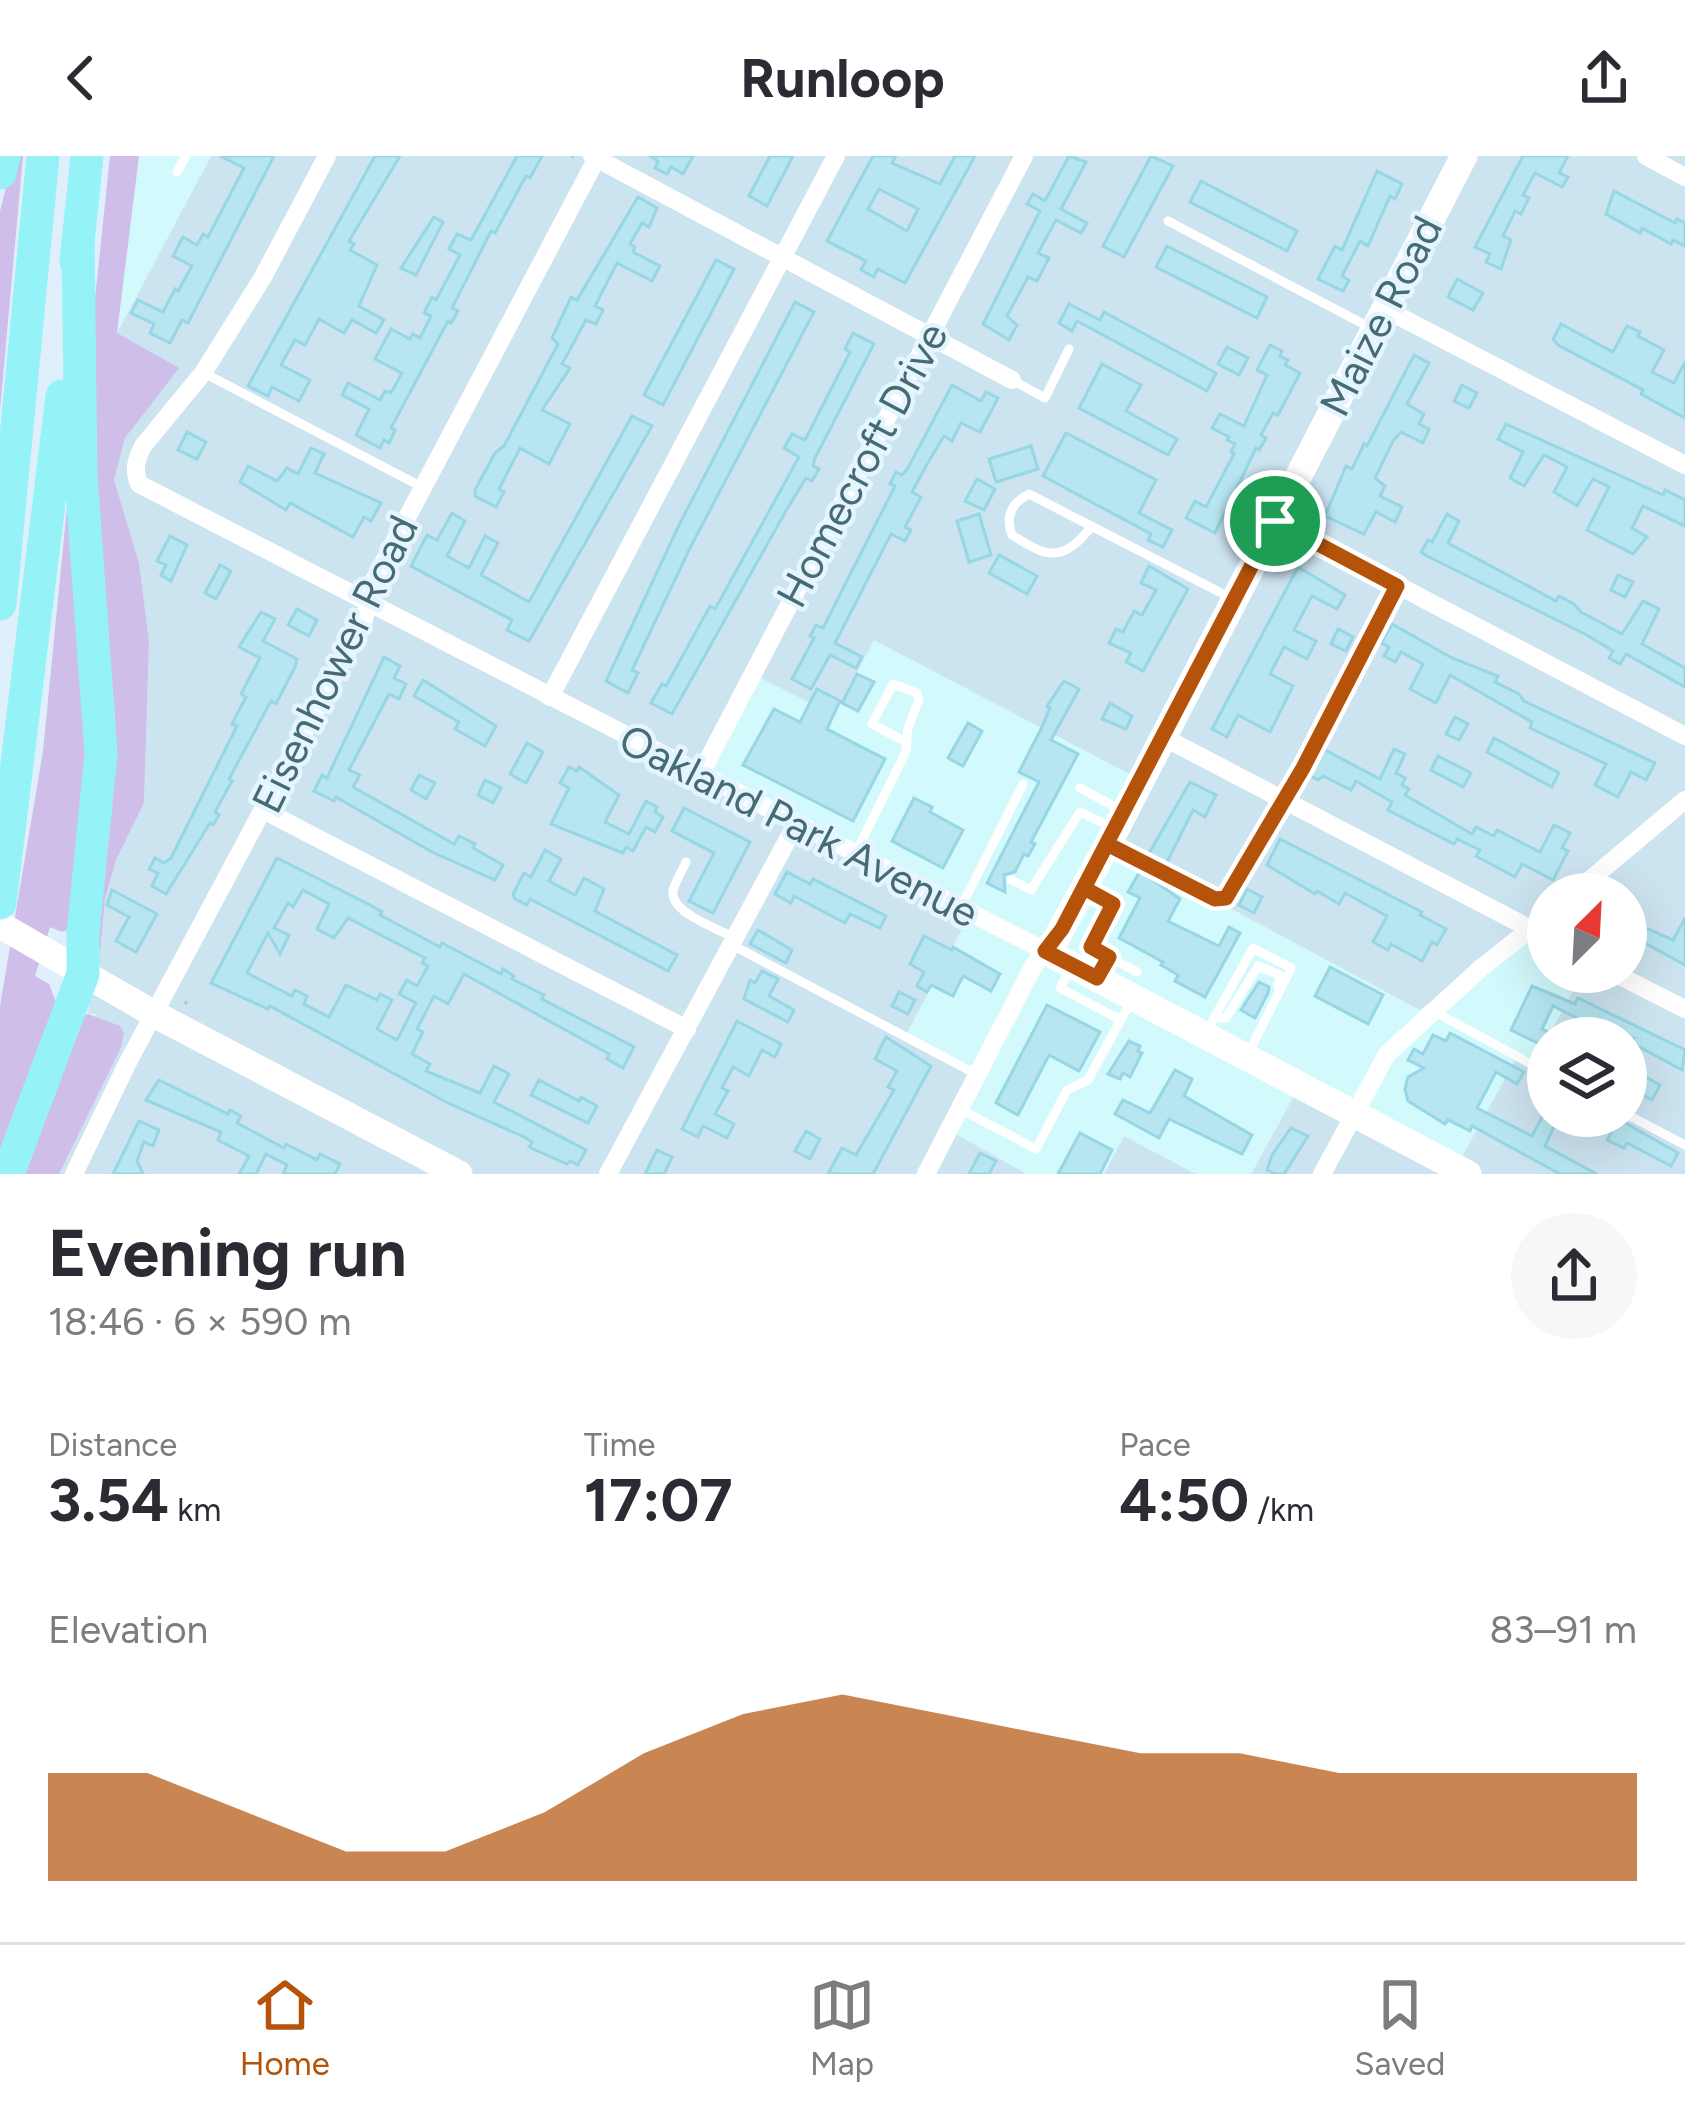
<!DOCTYPE html>
<html lang="en">
<head>
<meta charset="utf-8">
<style>
  body { margin:0; font-family:Figtree,sans-serif; background:#f7f7f7; color:#2b2b33; height:100vh; display:flex; flex-direction:column; font-size:45px; white-space:nowrap }
  * { box-sizing:border-box; margin:0 }
  p { font-size:39px; color:#7c7c81 }
  .icon { flex:none; width:66px; height:66px; fill:none; stroke:currentColor; stroke-width:2; stroke-linecap:round; stroke-linejoin:round }
  .map { position:relative; height:1018px; overflow:hidden }
  .panel { display:flex; flex-direction:column; background:#fff; flex:1 }
  .panel>* { flex:none }
  .needle { width:78px; rotate:24deg }
  .buttons { position:absolute; left:1527px; top:717px; display:grid; gap:24px }
  .buttons a { display:grid; place-items:center; width:120px; height:120px; border-radius:50%; background:#fff; box-shadow:0 12px 48px #0002; font-size:60px }
  .pin { position:absolute; display:grid; place-items:center; width:102px; height:102px; color:#fff; margin:-51px; border:6px solid #fff; border-radius:50%; box-shadow:0 3px 12px #0007 }
  .round { display:grid; place-items:center; flex:none; width:126px; height:126px; border-radius:63px; background:#f7f7f7 }
  .overview { display:flex; align-items:center; justify-content:space-between; height:204px; padding:0 48px }
  h1 { font-size:66px; font-weight:700; line-height:90px }
  .stats { display:grid; grid-template-columns:repeat(3,1fr); gap:18px; height:204px; padding:12px 48px }
  .stats div { display:grid; align-content:center }
  .stats b { font-size:60px; font-weight:700 }
  .stats small { font-size:33px; font-weight:400 }
  .stats p { font-size:33px }
  .chart { height:336px; padding:24px 48px }
  .chart p { display:flex; justify-content:space-between }
  .chart svg { width:100%; height:216px; margin-top:12px; fill:#b45309; opacity:.7 }
  header { display:flex; justify-content:space-between; align-items:center; height:156px; padding:0 48px; background:#fff; font-size:54px; font-weight:700 }
  .menu { display:flex; justify-content:space-around; align-items:center; height:168px; border-top:3px solid #e1e1e2; background:#fff; font-size:33px; color:#7c7c81 }
  .menu a { display:grid; justify-items:center; gap:6px }
  .menu .on { color:#b45309 }
  .map>svg:first-child { display:block }
</style>
</head>
<body>
<header><svg class="icon" aria-label="back" viewBox="0 0 24 24"><path d="M15 5l-7 7 7 7"/></svg>Runloop<svg class="icon" aria-label="share" viewBox="0 0 24 24"><path d="M12 15V3M7 8l5-5 5 5M5 13v7h14v-7"/></svg></header>
<div class="map">
<svg width="1685" height="1018" viewBox="0 0 1685 1018">
  <rect width="100%" height="100%" fill="#dff0fc"/>
  <g fill="#cce3f0" fill-rule="evenodd">
    <path d="M211 0H1685V1018H1251L1301 927 1518 900 1533 908 1583 816H1626V738H1548V781L1487 806 1420 854 1108 687 970 758 976 920 947 973 1027 1018H59L96 858H88L105 743 116 704 144 647 149 485 139 407 114 324 125 283 139 260 117 177ZM1548 882H1626V960H1548Z"/>
    <polygon points="1124,980 1196,1018 1104,1018"/>
  </g>
  <g fill="#d2f9fc">
    <polygon points="139,0 211,0 117,177"/>
    <polygon points="874,484 1141,624 1109,687 1419,854 1487,806 1528,782 1548,781 1548,816 1583,816 1533,909 1517,901 1456,1012 1301,927 1251,1018 1196,1018 1124,980 1104,1018 1027,1018 947,973 976,920 905,881 970,758 701,616 753,518 834,559"/>
  </g>
  <g fill="#cfbee9">
    <polygon points="14,0 23,0 0,254 0,55"/>
    <polygon points="110,0 139,0 117,177 179,212 125,282 114,324 139,407 149,485 144,647 116,704 105,743 100,796 94,784 115,560 89,290 91,181"/>
    <polygon points="70,320 94,551 69,773 62,776 50,771 35,820 49,828 56,846 0,1012 0,850 43,595"/>
    <polygon points="88,858 120,870 124,877 121,891 59,1018 21,1018 77,863"/>
  </g>
  <g fill="#b7e6f1" stroke="#97d6e4" stroke-width="3" fill-rule="evenodd">
    <polygon points="220,0 274,0 188,167 182,164 170,187 150,177 154,168 131,157 138,144 163,156 175,133 178,135 192,110 173,100 183,81 197,89 203,78 208,81 244,12"/>
    <polygon points="375,0 400,0 349,85 354,88 350,94 377,109 359,150 384,164 376,177 352,164 344,177 319,163 305,189 295,184 281,209 310,224 299,245 272,231 268,240 248,230"/>
    <polygon points="517,0 542,0 530,22 526,20 495,77 491,75 452,152 458,155 451,167 448,165 391,272 395,274 389,287 384,284 380,292 356,279 369,253 342,239 348,227 380,244 385,235 391,237 402,217 375,203 391,173 410,183 413,178 420,182 431,160 424,157 432,141 436,144 460,99 449,93 457,78 471,84"/>
    <polygon points="650,0 693,0 683,18 671,11 667,18 655,12 658,5"/>
    <polygon points="770,0 793,0 767,50 749,40"/>
    <path d="M873 0H896L892 7 940 28 955 0H975L905 127 878 113 874 121 861 114 866 105 827 85ZM879 33 918 53 907 75 868 53Z"/>
    <polygon points="1069,0 1086,6 1061,53 1087,67 1081,77 1056,64 1038,97 1049,102 1037,125 1028,121 1007,160 1017,169 1009,184 983,168 1040,55 1027,48 1033,38 1045,45"/>
    <polygon points="1151,0 1173,10 1124,101 1103,90"/>
    <polygon points="1523,0 1568,0 1559,17 1568,21 1562,31 1535,17 1523,39 1529,42 1521,58 1515,55 1503,80 1511,84 1501,113 1486,106 1490,98 1475,91"/>
    <polygon points="1377,15 1402,28 1395,43 1390,40 1368,90 1360,85 1342,120 1349,124 1343,135 1318,123 1335,90 1342,94"/>
    <polygon points="1201,25 1297,75 1287,95 1190,46"/>
    <polygon points="1614,35 1675,67 1677,63 1685,67 1685,90 1673,84 1671,88 1642,72 1640,77 1606,58"/>
    <polygon points="638,41 657,52 649,71 642,67 630,88 635,91 633,96 660,110 652,125 617,107 595,150 603,154 596,168 586,164 562,208 570,212 542,254 570,268 549,308 520,292 499,333 504,336 496,351 475,340 475,334 495,297 504,290 558,188 552,182 571,141 577,144"/>
    <polygon points="434,61 443,66 416,119 401,112"/>
    <polygon points="1167,90 1267,141 1257,162 1156,111"/>
    <polygon points="716,104 734,113 663,249 644,239"/>
    <polygon points="1457,123 1483,137 1473,154 1448,141"/>
    <polygon points="795,146 814,156 690,392 632,514 638,517 628,537 606,525 680,367"/>
    <polygon points="1069,148 1100,164 1104,156 1216,217 1207,235 1077,165 1072,175 1059,167"/>
    <polygon points="1561,168 1613,196 1627,170 1640,176 1638,180 1664,194 1652,216 1674,227 1685,206 1685,262 1641,238 1643,234 1558,189 1553,183"/>
    <polygon points="853,177 874,188 815,302 813,310 819,313 812,325 806,322 787,353 672,558 651,547 662,528 666,530 710,450 715,453 799,301 784,292 792,278 805,284 850,196 845,193"/>
    <polygon points="1270,189 1282,195 1280,200 1288,204 1285,209 1300,217 1278,259 1273,257 1261,279 1266,282 1259,294 1256,292 1215,377 1186,362 1195,345 1206,351 1234,298 1231,296 1235,288 1227,284 1229,281 1212,272 1220,258 1244,270 1267,219 1257,214"/>
    <polygon points="1227,191 1248,202 1239,219 1218,208"/>
    <polygon points="1414,199 1429,207 1407,248 1424,258 1419,268 1429,273 1423,287 1401,276 1393,285 1375,322 1385,330 1380,340 1402,351 1395,366 1376,356 1364,378 1325,360 1346,310 1352,313 1364,288 1367,290"/>
    <polygon points="1102,208 1141,229 1126,255 1177,283 1168,299 1079,252"/>
    <polygon points="952,229 981,245 986,236 998,242 980,276 961,267 952,285 944,280 926,310 912,336 921,341 905,371 911,374 905,385 891,378 835,487 862,501 856,512 830,499 811,533 792,523 814,482 810,480 816,469 823,472 895,330 890,328 896,316 902,319 908,312"/>
    <polygon points="1462,229 1477,237 1469,252 1454,245"/>
    <polygon points="632,260 652,270 529,485 507,474 512,464 411,410 427,379 437,384 452,357 465,365 447,400 469,412 485,380 498,387 481,419 529,446"/>
    <polygon points="1506,268 1663,339 1665,334 1685,344 1685,370 1643,350 1632,372 1647,381 1633,398 1587,374 1609,331 1593,323 1577,350 1554,336 1567,311 1544,299 1524,330 1510,322 1523,296 1498,283"/>
    <polygon points="187,276 206,286 197,303 178,294"/>
    <polygon points="1066,277 1156,324 1139,357 1172,374 1163,391 1148,384 1151,378 1043,320"/>
    <polygon points="1031,290 1038,313 996,326 989,303"/>
    <polygon points="311,292 324,298 315,317 381,347 371,365 364,361 353,381 290,347 286,354 240,326 248,310 277,325 287,312 298,318"/>
    <polygon points="977,323 995,333 984,354 965,345"/>
    <polygon points="979,358 991,399 969,406 957,365"/>
    <polygon points="1447,358 1459,365 1448,387 1556,445 1559,440 1574,448 1581,456 1622,478 1643,445 1659,453 1642,488 1685,512 1685,531 1626,498 1620,508 1609,502 1613,495 1585,478 1427,400 1421,396 1428,384 1432,386"/>
    <polygon points="170,380 187,389 171,425 161,419 166,409 157,405"/>
    <polygon points="999,399 1037,420 1027,438 989,417"/>
    <polygon points="220,409 231,415 216,443 205,437"/>
    <polygon points="1149,410 1188,433 1143,515 1126,506 1131,497 1109,487 1116,473 1123,476 1134,455 1142,459 1156,434 1141,427"/>
    <polygon points="1298,411 1345,439 1337,453 1312,440 1294,474 1316,485 1307,503 1284,491 1270,518 1293,530 1270,576 1238,559 1227,581 1212,573"/>
    <polygon points="1618,419 1633,426 1625,441 1611,434"/>
    <polygon points="297,453 317,464 309,480 288,469"/>
    <polygon points="261,456 275,463 263,485 297,503 295,511 276,548 271,545 229,623 232,625 215,656 219,659 213,669 210,667 166,738 152,730 158,717 149,713 155,702 164,707 171,702 237,570 232,568 246,541 241,538 260,502 239,491"/>
    <polygon points="1392,468 1452,502 1498,520 1495,526 1519,538 1524,545 1655,607 1646,624 1631,616 1618,641 1595,629 1606,608 1530,572 1532,566 1450,519 1436,547 1410,533 1423,508 1401,496 1395,506 1384,500 1389,491 1381,487"/>
    <polygon points="1338,473 1353,481 1346,495 1331,488"/>
    <polygon points="384,501 400,510 394,522 406,528 399,543 389,538 349,614 360,619 353,631 454,688 459,680 475,688 473,692 503,709 495,724 432,696 336,641 334,645 314,635 322,619 327,622"/>
    <polygon points="857,518 874,526 858,555 842,547"/>
    <polygon points="423,524 496,570 485,590 455,573 459,566 414,540"/>
    <polygon points="1064,525 1079,533 1051,584 1078,598 1031,686 1035,688 1028,700 1024,698 1015,716 1004,719 1005,736 987,727 1039,626 1019,616 1042,571 1050,552 1047,550"/>
    <polygon points="817,533 840,545 827,573 885,603 853,665 743,609 774,553 800,566"/>
    <polygon points="1110,547 1132,560 1126,573 1102,563"/>
    <polygon points="1455,561 1468,568 1459,584 1446,578"/>
    <polygon points="968,567 982,575 963,610 948,602"/>
    <polygon points="1494,582 1559,617 1552,631 1487,596"/>
    <polygon points="527,587 543,596 526,627 510,618"/>
    <polygon points="1394,593 1405,598 1396,617 1405,622 1402,629 1409,633 1405,639 1472,678 1476,671 1494,680 1497,674 1540,696 1554,669 1570,677 1562,692 1568,695 1553,724 1522,708 1515,721 1476,700 1480,694 1457,683 1454,688 1388,654 1392,646 1356,625 1351,634 1323,620 1318,624 1309,619 1325,594 1380,623"/>
    <polygon points="1438,600 1471,617 1463,631 1431,614"/>
    <polygon points="569,611 577,615 579,611 619,639 605,666 629,678 646,645 657,651 655,656 663,661 655,676 646,671 633,695 626,691 623,697 551,668 569,632 560,627"/>
    <polygon points="419,619 435,627 426,643 411,634"/>
    <polygon points="485,624 501,632 493,647 478,639"/>
    <polygon points="1190,626 1216,639 1205,661 1193,654 1166,708 1148,699"/>
    <polygon points="914,642 932,651 930,656 963,674 943,712 892,685"/>
    <polygon points="684,652 750,686 713,757 689,745 714,697 672,675"/>
    <polygon points="1280,683 1422,756 1420,759 1446,773 1437,789 1432,786 1422,805 1391,788 1388,794 1373,786 1387,760 1345,737 1339,748 1317,735 1315,738 1267,709"/>
    <polygon points="545,694 561,703 549,725 575,739 584,722 604,733 595,755 677,799 668,815 530,743 527,749 515,743 513,738 524,717 531,721"/>
    <path d="M277 702 372 750 382 756 380 759 440 791 442 787 501 818 503 813 514 820 512 823 544 839 542 843 634 891 623 912 607 903 609 898 464 818 448 848 434 840 417 873 423 876 412 898 430 908 426 915 480 937 494 910 509 918 494 946 586 994 578 1009 570 1005 567 1008 529 991 532 986 524 981 448 947 270 850 268 853 211 827ZM303 734 329 748 317 773 334 782 348 762 425 802 422 807 428 810 417 830 407 824 399 838 416 847 397 884 377 873 392 844 380 838 377 844 346 829 329 861 304 848 307 840 295 834 292 840 247 817 268 777 280 798 289 779 274 772 288 747 293 751Z"/>
    <polygon points="1140,715 1180,743 1168,765 1219,790 1229,771 1240,777 1205,841 1175,825 1178,819 1161,809 1163,806 1119,782 1140,742 1128,736"/>
    <polygon points="787,716 810,728 813,723 886,760 880,772 850,758 845,767 794,740 791,747 775,738"/>
    <polygon points="1247,733 1262,741 1254,757 1239,749"/>
    <polygon points="112,734 157,758 136,796 116,785 129,761 107,749"/>
    <polygon points="1685,762 1685,809 1632,780 1639,769 1673,784"/>
    <polygon points="758,774 792,794 786,807 750,788"/>
    <polygon points="924,780 952,794 953,791 1000,818 991,835 963,820 953,840 931,829 927,836 917,830 924,816 910,808"/>
    <polygon points="1330,811 1383,839 1368,868 1315,840"/>
    <polygon points="762,815 778,823 769,840 794,854 788,866 744,843 750,824 755,827"/>
    <polygon points="1259,826 1269,831 1268,837 1255,862 1241,854"/>
    <polygon points="1532,830 1575,848 1578,842 1685,894 1682,914 1632,887 1634,882 1617,882 1553,850 1542,873 1548,876 1548,892 1511,874"/>
    <polygon points="899,836 915,844 908,858 892,850"/>
    <polygon points="1047,849 1100,876 1079,915 1049,899 1018,959 996,947"/>
    <polygon points="737,865 781,888 775,901 762,894 749,920 733,911 722,932 728,935 715,958 734,968 727,982 703,970 698,981 682,973"/>
    <polygon points="1450,877 1524,916 1517,928 1496,916 1477,952 1532,980 1544,957 1559,960 1545,990 1597,1018 1560,1018 1472,970 1470,975 1448,964 1445,968 1408,945 1405,933 1408,921 1424,912 1408,904 1414,893 1423,898 1433,879 1446,885"/>
    <polygon points="886,881 931,910 873,1018 828,1018 842,992 856,999 894,934 888,931 897,915 875,903"/>
    <polygon points="1129,885 1140,890 1138,895 1142,897 1130,921 1123,917 1120,923 1108,918"/>
    <polygon points="1175,914 1192,923 1184,940 1252,979 1242,998 1169,963 1159,982 1115,958 1123,944 1150,957"/>
    <polygon points="1646,921 1660,929 1652,944 1637,936"/>
    <polygon points="159,924 228,958 230,954 241,960 237,967 284,992 286,988 317,1004 320,998 340,1008 335,1018 283,1018 287,1009 266,998 256,1018 239,1018 249,1000 218,984 221,976 146,944"/>
    <polygon points="539,924 579,945 581,941 597,950 588,967 531,939"/>
    <polygon points="1579,960 1613,960 1678,997 1671,1010 1627,987 1624,992 1607,984 1611,977"/>
    <polygon points="139,965 159,974 153,990 144,986 137,1005 143,1018 113,1018"/>
    <polygon points="1291,972 1308,980 1284,1018 1275,1018 1267,1014 1272,999"/>
    <polygon points="806,975 820,983 810,1003 795,995"/>
    <polygon points="1080,977 1112,994 1100,1018 1058,1018"/>
    <polygon points="657,994 672,1001 664,1018 645,1018"/>
    <polygon points="980,997 996,1005 989,1018 969,1018"/>
  </g>
  <g fill="none" stroke-linecap="round" stroke-linejoin="round">
    <g stroke="#9bcbd5" stroke-width="3" stroke-dasharray="3 9" stroke-linecap="butt">
      <polyline points="572,2 573,0"/>
      <polyline points="185,848 187,845"/>
    </g>
    <g stroke="#fff" stroke-width="9">
      <polyline points="177,16 186,0"/>
      <polyline points="1168,65 1369,171"/>
      <polyline points="204,217 422,331"/>
      <polyline points="1012,224 1045,242 1069,193"/>
      <path d="M1092 370C1063 406 1049 403 1012 379 1005 361 1011 347 1029 338L1229 441"/>
      <polyline points="1080,632 1119,653"/>
      <polyline points="1112,691 1215,743 1227,742 1303,612 1397,430"/>
      <polyline points="855,699 906,595 908,572 919,543 917,537 893,528 872,568 906,586"/>
      <path d="M686 706C682 715 675 726 673 735 670 757 719 773 735 782"/>
      <polyline points="1011,724 1031,734 1080,656 1112,671"/>
      <polyline points="1089,735 1113,749 1091,791 1109,801 1100,818"/>
      <polyline points="960,753 1023,628"/>
      <polyline points="732,789 976,918"/>
      <polyline points="1109,801 1137,816"/>
      <polyline points="1070,814 1060,832 1121,864"/>
      <polyline points="1433,855 1548,917"/>
      <polyline points="1214,862 1226,862 1258,810 1280,819 1278,830"/>
      <polyline points="1207,875 1253,792 1291,812 1248,898"/>
      <polyline points="960,953 1036,993 1067,934 1088,924 1130,847"/>
      <polyline points="1626,958 1685,989"/>
    </g>
    <g stroke="#fff" stroke-width="18">
      <path d="M327 0 263 121 203 217 143 290C136 304 133 314 139 328L1045 795 1033 811 926 1018"/>
      <polyline points="592,0 1012,224"/>
      <polyline points="1646,0 1685,21"/>
      <polyline points="1385,153 1685,309"/>
      <polyline points="1275,365 1685,580"/>
      <polyline points="550,541 836,0"/>
      <polyline points="1163,581 1548,782"/>
      <polyline points="700,619 1024,0"/>
      <polyline points="263,654 687,873"/>
      <polyline points="1573,738 1685,644"/>
      <polyline points="1612,816 1685,853"/>
      <polyline points="74,1018 127,908 364,464 372,428 598,0"/>
      <polyline points="608,1018 796,668"/>
      <polyline points="1322,1018 1387,898 1481,812 1548,759"/>
    </g>
    <g stroke="#fff" stroke-width="27">
      <polyline points="1464,0 1116,673 1056,783 1045,795 1468,1018"/>
      <polyline points="0,769 154,858 459,1018"/>
    </g>
    <g stroke="#95f2f7" stroke-width="33">
      <polyline points="0,17 4,0"/>
      <polyline points="76,106 87,0"/>
      <polyline points="0,448 43,0"/>
      <polyline points="0,747 62,240"/>
      <polyline points="8,1018 83,818 83,777 101,598 81,320 78,85"/>
    </g>
  </g>
  <g fill="none" stroke-linecap="round" stroke-linejoin="round">
    <defs>
      <polyline id="route" points="1275,365 1062,773 1045,795 1097,822 1109,801 1091,791 1113,748 1084,732 1107,688 1215,743 1226,742 1303,612 1397,430 1275,365"/>
    </defs>
    <use href="#route" stroke="#fff" stroke-width="24"/>
    <use href="#route" stroke="#b45309" stroke-width="15"/>
  </g>
  <g text-anchor="middle" dominant-baseline="central" stroke-width="9" stroke-linejoin="round" paint-order="stroke">
    <g font-size="42" fill="#476b72" stroke="#e5f5ff">
      <text transform="translate(1381 160) rotate(-63)">Maize Road</text>
      <text transform="translate(862 309) rotate(-62)">Homecroft Drive</text>
      <text transform="translate(335 508) rotate(-64)">Eisenhower Road</text>
      <text transform="translate(799 670) rotate(27)">Oakland Park Avenue</text>
    </g>
  </g>
</svg>
<div class="buttons">
<a><svg class="needle" viewBox="-14 -14 28 28"><path d="M0-13l5 13h-10z" fill="#e53935"/><path d="M0 13l5-13h-10z" fill="#7c7c81"/></svg></a>
<a><svg class="icon" aria-label="layers" viewBox="0 0 24 24"><path d="M12 4l9 5-9 5-9-5zM3 14l9 5 9-5"/></svg></a>
</div>
<div class="pin" style="left:1275px;top:365px;background:#1e9e55"><svg class="icon" aria-label="arrive" viewBox="0 0 24 24"><path d="M6 21V4h12l-3 4 3 4H6"/></svg></div>
</div>
<section class="panel">
<div class="overview"><div><h1>Evening run</h1><p>18:46 · 6 × 590 m</p></div><a class="round"><svg class="icon" aria-label="share" viewBox="0 0 24 24"><path d="M12 15V3M7 8l5-5 5 5M5 13v7h14v-7"/></svg></a></div>
<div class="stats">
<div><p>Distance</p><b>3.54<small> km</small></b></div>
<div><p>Time</p><b>17:07</b></div>
<div><p>Pace</p><b>4:50<small> /km</small></b></div>
</div>
<div class="chart"><p><span>Elevation</span>83–91 m</p>
<svg viewBox="0 0 160 44" preserveAspectRatio="none"><path d="M0 44V22L10 22L20 30L30 38L40 38L50 30L60 18L70 10L80 6L90 10L100 14L110 18L120 18L130 22L140 22L150 22L160 22V44z"/></svg>
</div>
</section>
<nav class="menu">
<a class="on"><svg class="icon" aria-label="home" viewBox="0 0 24 24"><path d="M3 11l9-7 9 7M6 9v11h12V9"/></svg>Home</a>
<a><svg class="icon" aria-label="map" viewBox="0 0 24 24"><path d="M3 6l6-2 6 2 6-2v14l-6 2-6-2-6 2zM9 4v14M15 6v14"/></svg>Map</a>
<a><svg class="icon" aria-label="saved" viewBox="0 0 24 24"><path d="M7 4h10v16l-5-4-5 4z"/></svg>Saved</a>
</nav>
</body>
</html>
